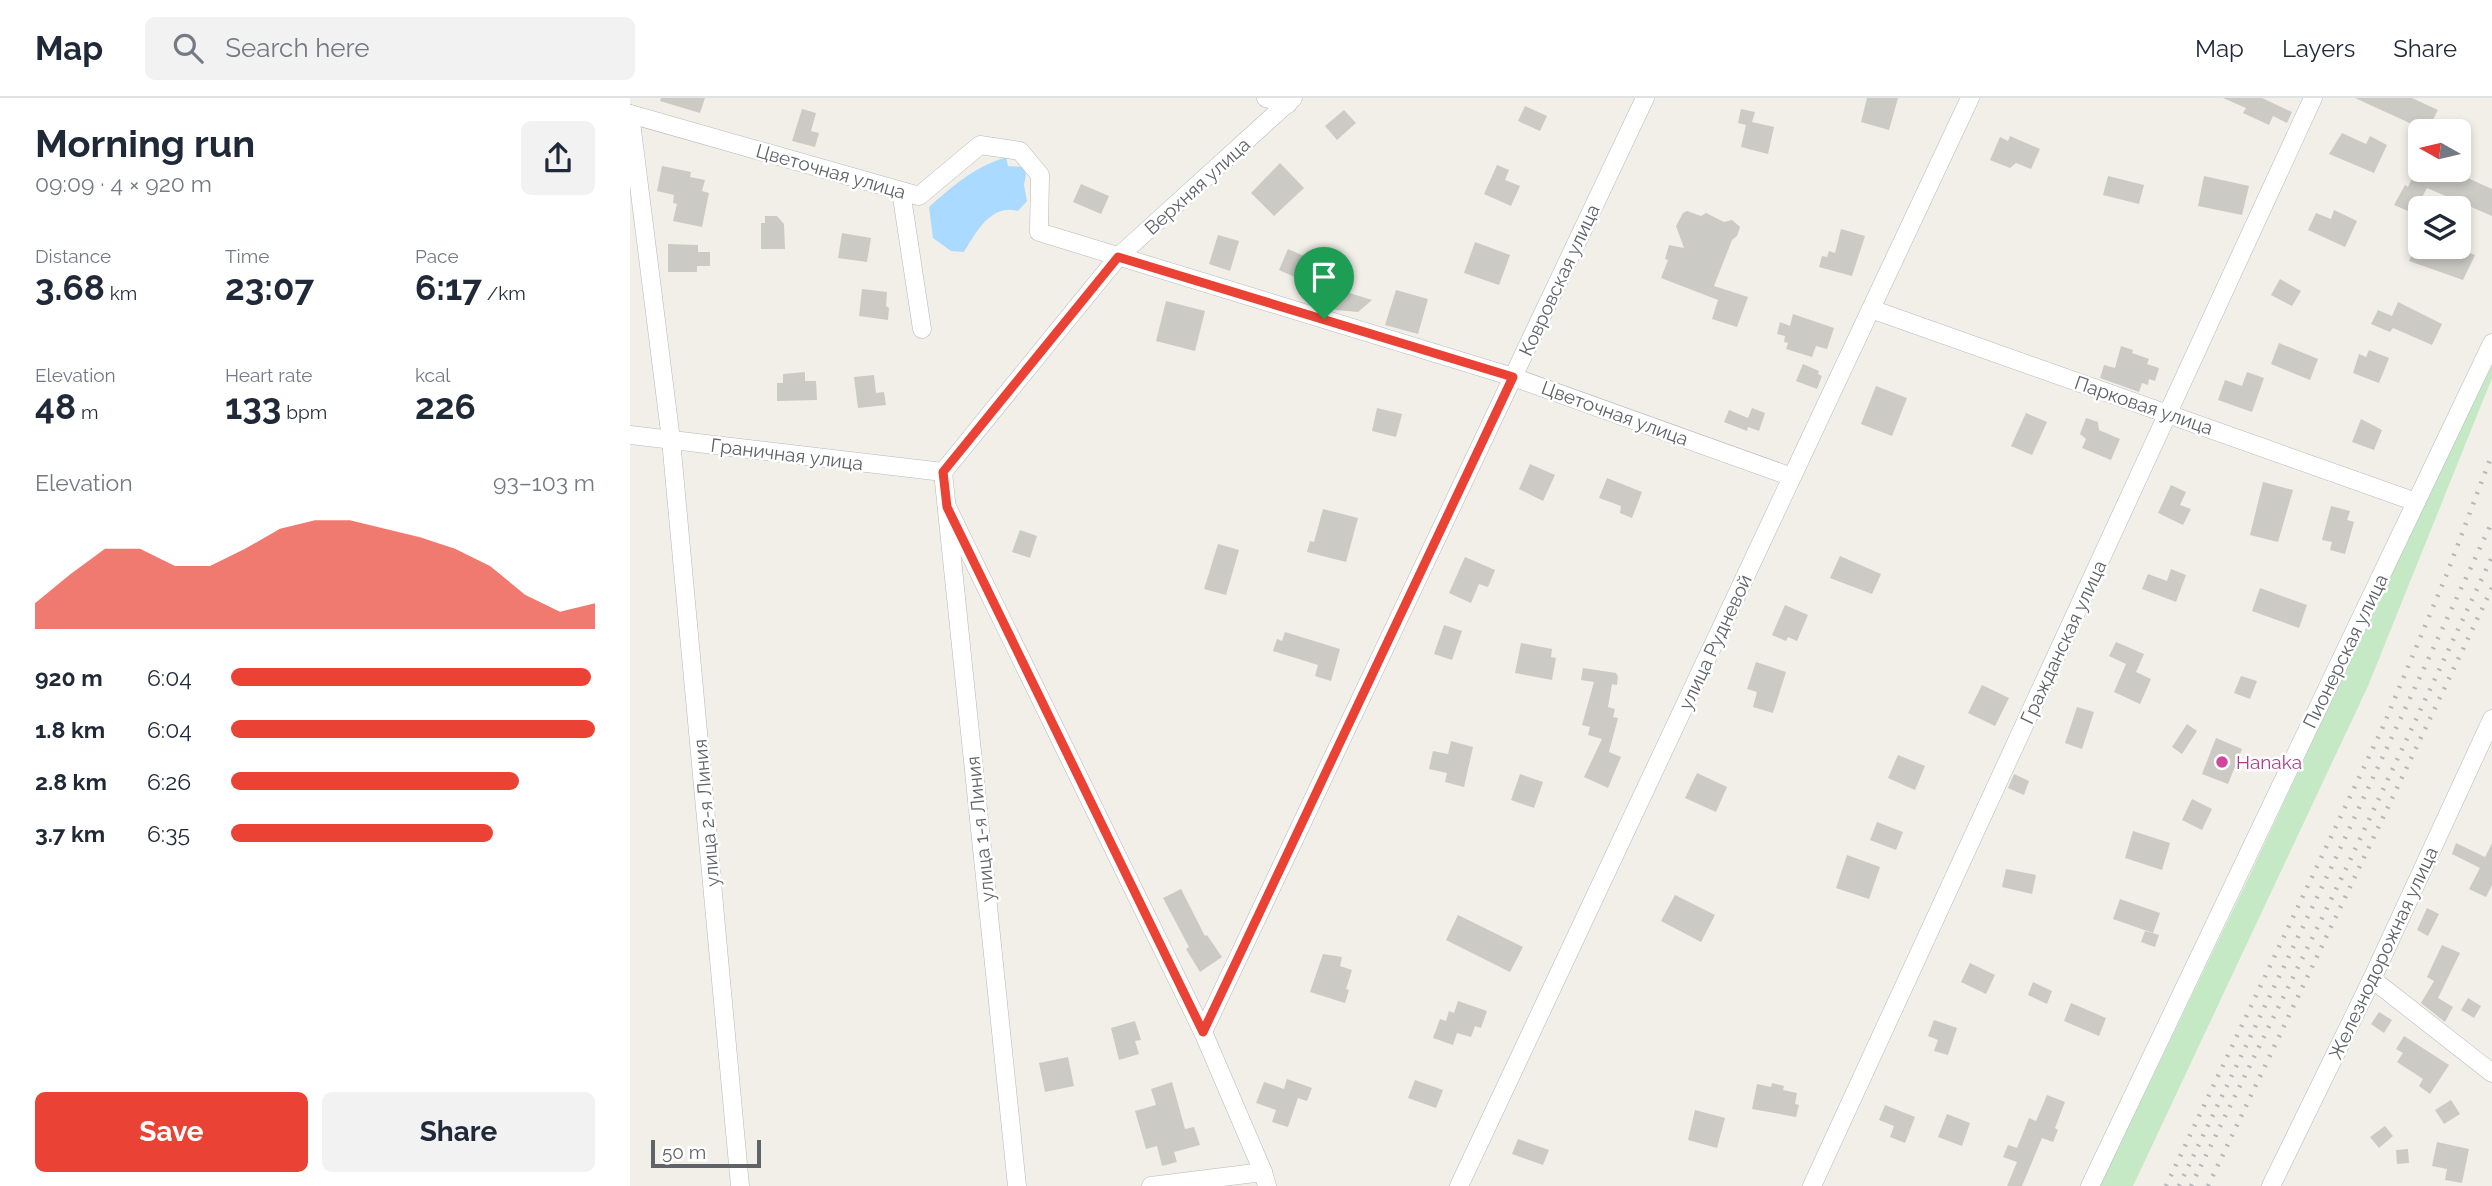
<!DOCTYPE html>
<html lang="en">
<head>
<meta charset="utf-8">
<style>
  body { margin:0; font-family:Raleway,sans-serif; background:#f2f2f3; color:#1f2937; height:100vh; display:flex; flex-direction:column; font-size:26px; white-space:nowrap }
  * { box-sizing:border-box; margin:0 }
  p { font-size:23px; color:#747a83 }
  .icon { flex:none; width:38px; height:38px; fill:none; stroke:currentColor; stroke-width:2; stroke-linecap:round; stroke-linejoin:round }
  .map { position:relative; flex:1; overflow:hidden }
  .panel { display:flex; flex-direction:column; background:#fff; width:630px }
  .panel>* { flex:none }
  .needle { width:46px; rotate:278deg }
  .tools { position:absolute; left:1778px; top:21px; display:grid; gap:14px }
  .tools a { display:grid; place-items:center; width:63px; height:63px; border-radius:10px; background:#fff; box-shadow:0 4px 10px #0003; font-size:35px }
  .scale { position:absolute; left:21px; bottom:18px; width:110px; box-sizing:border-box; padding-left:7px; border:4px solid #5f6368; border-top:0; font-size:19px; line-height:24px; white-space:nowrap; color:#5f6368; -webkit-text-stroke:5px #fff; paint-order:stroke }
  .pin { position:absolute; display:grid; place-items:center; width:60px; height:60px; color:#fff; margin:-72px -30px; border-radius:50% 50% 50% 0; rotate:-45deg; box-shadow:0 0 7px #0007 }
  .pin .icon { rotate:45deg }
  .round { display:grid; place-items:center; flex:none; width:74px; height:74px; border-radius:10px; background:#f2f2f3 }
  .overview { display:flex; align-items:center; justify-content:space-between; height:119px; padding:0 35px }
  h1 { font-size:38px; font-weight:700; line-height:52px }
  .metrics { display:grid; grid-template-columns:repeat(3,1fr); gap:10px; height:119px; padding:7px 35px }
  .metrics div { display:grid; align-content:center }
  .metrics b { font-size:35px; font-weight:700 }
  .metrics small { font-size:19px; font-weight:400 }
  .metrics p { font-size:19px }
  .chart { height:196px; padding:14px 35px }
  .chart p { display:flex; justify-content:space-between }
  .chart svg { width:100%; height:126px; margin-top:7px; fill:#ea4335; opacity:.7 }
  .primary-button { display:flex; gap:14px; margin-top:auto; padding:14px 35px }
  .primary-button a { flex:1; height:80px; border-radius:10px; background:#ea4335; color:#fff; font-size:28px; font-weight:700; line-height:80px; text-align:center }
  .primary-button a+a { background:#f2f2f3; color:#1f2937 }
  ul { padding:0 35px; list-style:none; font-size:23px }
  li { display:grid; grid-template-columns:112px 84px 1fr; align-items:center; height:52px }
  li i { height:18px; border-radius:9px; background:#ea4335 }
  header { display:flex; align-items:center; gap:42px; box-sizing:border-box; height:98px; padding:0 35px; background:#fff; border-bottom:2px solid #e0e1e3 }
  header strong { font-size:33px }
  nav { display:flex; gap:38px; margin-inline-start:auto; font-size:24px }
  .search { width:490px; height:63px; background:#f2f2f3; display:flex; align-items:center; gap:18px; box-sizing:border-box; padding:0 24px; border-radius:10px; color:#747a83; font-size:26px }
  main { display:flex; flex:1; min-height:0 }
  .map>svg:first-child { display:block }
</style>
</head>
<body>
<header>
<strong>Map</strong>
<div class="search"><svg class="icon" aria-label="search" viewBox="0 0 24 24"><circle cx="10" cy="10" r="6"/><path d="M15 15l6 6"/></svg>Search here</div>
<nav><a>Map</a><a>Layers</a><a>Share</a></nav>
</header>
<main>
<section class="panel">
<div class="overview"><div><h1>Morning run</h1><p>09:09 · 4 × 920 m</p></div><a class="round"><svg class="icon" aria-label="share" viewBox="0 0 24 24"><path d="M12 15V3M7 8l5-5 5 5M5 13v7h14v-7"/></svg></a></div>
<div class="metrics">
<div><p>Distance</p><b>3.68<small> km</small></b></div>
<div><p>Time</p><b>23:07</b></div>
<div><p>Pace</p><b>6:17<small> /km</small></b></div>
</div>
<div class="metrics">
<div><p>Elevation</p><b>48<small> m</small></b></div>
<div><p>Heart rate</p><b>133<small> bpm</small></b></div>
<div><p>kcal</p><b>226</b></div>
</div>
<div class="chart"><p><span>Elevation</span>93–103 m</p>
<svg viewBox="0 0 160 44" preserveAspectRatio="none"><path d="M0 44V35L10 25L20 16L30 16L40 22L50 22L60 16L70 9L80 6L90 6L100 9L110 12L120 16L130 22L140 32L150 38L160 35V44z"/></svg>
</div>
<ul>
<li><b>920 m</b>6:04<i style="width:99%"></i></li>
<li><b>1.8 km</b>6:04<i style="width:100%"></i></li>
<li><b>2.8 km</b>6:26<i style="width:79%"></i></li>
<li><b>3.7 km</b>6:35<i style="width:72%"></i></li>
</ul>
<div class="primary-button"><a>Save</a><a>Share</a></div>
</section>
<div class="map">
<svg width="1862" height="1088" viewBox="0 0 1862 1088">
  <rect width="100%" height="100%" fill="#f1efe8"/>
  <polygon fill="#c5e8c5" points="1862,258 1862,280 1738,588 1503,1088 1470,1088 1620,777"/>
  <path fill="#aadaff" d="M376 59 378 68 393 69 396 77 394 87 397 103 388 113C361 106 347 133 334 154L321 153 303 140 299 109C324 87 343 70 376 59Z"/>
  <g fill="#cccac5">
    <polygon points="31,0 75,0 70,15 30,3"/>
    <polygon points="1237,0 1268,0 1259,32 1231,24"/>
    <polygon points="1593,0 1632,0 1662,14 1657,25 1643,18 1639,27 1613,15 1616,10"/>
    <polygon points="1725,0 1782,0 1808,12 1797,33"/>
    <polygon points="895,8 917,18 910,33 888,23"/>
    <polygon points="172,11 186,15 181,33 189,35 185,49 162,43"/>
    <polygon points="1111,11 1125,14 1122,24 1144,29 1138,56 1111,49 1116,27 1108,25"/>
    <polygon points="714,12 726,25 707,42 695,28"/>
    <polygon points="1712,35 1736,46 1740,38 1757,47 1744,75 1699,56"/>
    <polygon points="1380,38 1410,51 1401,71 1386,65 1380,70 1360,62 1370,39 1378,43"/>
    <polygon points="650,65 674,90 644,118 621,95"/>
    <polygon points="867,67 879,72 875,82 890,88 881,108 854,96"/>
    <polygon points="32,68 61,74 60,79 75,82 72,93 79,95 72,129 43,123 47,106 43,105 44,97 27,93"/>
    <polygon points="1786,72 1820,72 1862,91 1862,118 1797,90 1790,103 1790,118 1764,107 1775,87 1778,89"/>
    <polygon points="1478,78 1514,87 1509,106 1473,97"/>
    <polygon points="1574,78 1619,88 1612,117 1568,108"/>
    <polygon points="451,86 479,98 471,116 443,104"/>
    <polygon points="1704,112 1727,123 1715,149 1678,132 1686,115 1701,121"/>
    <polygon points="1057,113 1071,118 1076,115 1094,124 1102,122 1110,129 1107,138 1102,142 1084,188 1118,199 1107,229 1082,221 1088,202 1031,180 1038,162 1035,161 1039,147 1054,150 1046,128 1053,115"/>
    <polygon points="135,118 147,118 154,126 155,151 131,151 131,125 135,125"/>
    <polygon points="1211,131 1235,138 1222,178 1189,169 1192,158 1197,159 1199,153 1205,155"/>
    <polygon points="212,135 241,140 237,164 208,160"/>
    <polygon points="588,137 609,143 600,173 579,166"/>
    <polygon points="845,144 880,157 869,187 834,175"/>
    <polygon points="38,146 68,147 68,154 80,154 80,168 67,168 67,174 38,174"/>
    <polygon points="1785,149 1824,149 1845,157 1833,182 1779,163"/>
    <polygon points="658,151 676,159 667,180 649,172"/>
    <polygon points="704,164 721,169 713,193 742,202 728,214 706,212 684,205 688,193 695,195"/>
    <polygon points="1650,181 1671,193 1662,208 1641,197"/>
    <polygon points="232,191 257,194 256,208 259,210 258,222 229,218"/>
    <polygon points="766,192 798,201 788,236 755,227"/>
    <polygon points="536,203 575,213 565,253 526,243"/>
    <polygon points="1768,204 1812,226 1802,247 1763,230 1760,234 1741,226 1748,212 1762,218"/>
    <polygon points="1163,216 1204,230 1197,251 1186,248 1182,259 1156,251 1158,245 1154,244 1155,238 1147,236 1150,224 1160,228"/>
    <polygon points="1649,245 1688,261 1680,282 1641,266"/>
    <polygon points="1491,248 1503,252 1502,255 1519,261 1517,266 1529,270 1525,283 1519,281 1518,287 1512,285 1509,294 1470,280 1474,267 1485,270"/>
    <polygon points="1739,252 1759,260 1749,285 1723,275 1729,256 1736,259"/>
    <polygon points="1173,266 1189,273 1188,276 1192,278 1187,291 1166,283"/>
    <polygon points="175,274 175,283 186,283 187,302 147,303 147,285 153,285 153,276"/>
    <polygon points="1617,274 1634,280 1622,314 1588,302 1595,282 1612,288"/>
    <polygon points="244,277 246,295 254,294 256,307 228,310 224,279"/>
    <polygon points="1246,288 1277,300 1262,338 1231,326"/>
    <polygon points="747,310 772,316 766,339 742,333"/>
    <polygon points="1122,310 1135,315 1129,333 1118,329 1117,333 1094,324 1099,312 1118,320"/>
    <polygon points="1396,315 1417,324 1402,357 1381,348"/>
    <polygon points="1456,320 1468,324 1469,332 1490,341 1481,362 1452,350 1456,341 1450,336"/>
    <polygon points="1731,321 1752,332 1744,352 1722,344"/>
    <polygon points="900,366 925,377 913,403 889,391"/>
    <polygon points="977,380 1012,394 1002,420 990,415 991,408 969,400"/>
    <polygon points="1633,384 1663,392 1648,444 1620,437"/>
    <polygon points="1541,387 1556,394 1550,407 1561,411 1553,427 1528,415"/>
    <polygon points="1701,408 1720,413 1717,422 1724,424 1715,456 1700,452 1702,444 1692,442"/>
    <polygon points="693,411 728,420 716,464 677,454 680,443 684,444"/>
    <polygon points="390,432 407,438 400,460 382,454"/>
    <polygon points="588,446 609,452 596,497 574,491"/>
    <polygon points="1210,458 1251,476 1242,496 1200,480"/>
    <polygon points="835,459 865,472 858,489 849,486 841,505 819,495"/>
    <polygon points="1541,471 1556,477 1546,504 1512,491 1518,476 1537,483"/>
    <polygon points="1630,490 1677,507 1669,530 1622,513"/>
    <polygon points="1155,507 1178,517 1167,543 1158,539 1156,543 1142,537"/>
    <polygon points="814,527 832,533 822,562 804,556"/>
    <polygon points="655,534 710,551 701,583 685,578 688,567 643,553 647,541 652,543"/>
    <polygon points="1486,544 1514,556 1506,574 1521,581 1510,606 1484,594 1496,566 1479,558"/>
    <polygon points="891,545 922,551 921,559 926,560 922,582 885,575"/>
    <polygon points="1126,564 1156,574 1143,615 1123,609 1127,594 1117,591"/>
    <polygon points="953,570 986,575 988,579 987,587 982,586 978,609 985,611 983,619 988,620 979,654 991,659 978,690 954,679 972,641 958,637 960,629 952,627 964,584 951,582"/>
    <polygon points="1611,578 1627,583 1620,601 1604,595"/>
    <polygon points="1352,587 1379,600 1365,628 1338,615"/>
    <polygon points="1447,609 1464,614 1452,651 1435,645"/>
    <polygon points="1557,626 1567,633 1552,656 1542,649"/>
    <polygon points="1586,640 1612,651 1598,686 1572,676"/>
    <polygon points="821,643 843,649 834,689 815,684 817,675 799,671 803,653 818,656"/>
    <polygon points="1268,657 1295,668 1285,692 1258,680"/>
    <polygon points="1067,675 1097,689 1086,714 1055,700"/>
    <polygon points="890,676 913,684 904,710 881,702"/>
    <polygon points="1384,676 1399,683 1394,697 1378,690"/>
    <polygon points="1562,701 1582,711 1572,732 1552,722"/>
    <polygon points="1247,724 1273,734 1266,752 1240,742"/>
    <polygon points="1503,733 1540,745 1532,772 1495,760"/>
    <polygon points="1826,745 1855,759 1862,745 1862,787 1856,799 1839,791 1850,770 1822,756"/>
    <polygon points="1217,757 1250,769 1239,801 1206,790"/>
    <polygon points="1376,771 1406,777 1402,796 1372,789"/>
    <polygon points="551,791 575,838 577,837 592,859 570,874 556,851 559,849 533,800"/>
    <polygon points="1045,797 1085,817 1071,844 1031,823"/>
    <polygon points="1490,801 1530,815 1523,835 1483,821"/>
    <polygon points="1797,810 1809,816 1798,838 1787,832"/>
    <polygon points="828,817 893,849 880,874 816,842"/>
    <polygon points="1515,833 1529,837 1525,849 1511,844"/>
    <polygon points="1812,847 1830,855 1808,900 1823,909 1815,924 1791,905 1804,883 1797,879"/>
    <polygon points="693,856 712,859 710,868 722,872 716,891 719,892 715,905 680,894"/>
    <polygon points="1340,865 1365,877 1356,896 1331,884"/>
    <polygon points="1403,884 1422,893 1417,906 1398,897"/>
    <polygon points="1838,900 1851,908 1844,920 1831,912"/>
    <polygon points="828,903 857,913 851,930 845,928 841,939 827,935 823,947 803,940 810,921 816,923 819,913 824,915"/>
    <polygon points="1441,905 1476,920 1469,938 1434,923"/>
    <polygon points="1749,914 1762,922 1754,935 1741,926"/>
    <polygon points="1304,922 1327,930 1318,957 1304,953 1308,942 1298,938"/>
    <polygon points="505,923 511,942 505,943 509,956 489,962 481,930"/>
    <polygon points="1774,938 1819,967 1800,996 1789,988 1793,981 1767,964 1773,955 1766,951"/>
    <polygon points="438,959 444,988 415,994 409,965"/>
    <polygon points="657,981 682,990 677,1003 668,1000 658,1029 642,1024 646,1012 626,1005 634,984 654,991"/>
    <polygon points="785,982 813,992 806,1010 778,1000"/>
    <polygon points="542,984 555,1031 564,1029 570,1047 544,1054 547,1064 532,1068 527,1048 516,1051 505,1013 526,1007 521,991"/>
    <polygon points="1142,985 1154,988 1153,992 1167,995 1165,1006 1169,1007 1166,1019 1122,1011 1127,986 1141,989"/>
    <polygon points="1417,997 1435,1004 1425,1030 1428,1032 1423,1044 1412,1040 1392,1088 1377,1088 1387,1064 1373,1059 1378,1047 1387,1050 1399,1020 1406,1023"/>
    <polygon points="1821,1002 1830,1016 1814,1026 1805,1012"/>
    <polygon points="1255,1007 1285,1019 1275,1045 1260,1039 1264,1028 1249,1022"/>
    <polygon points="1065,1012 1095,1020 1087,1050 1058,1042"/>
    <polygon points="1317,1016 1340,1025 1332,1048 1308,1039"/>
    <polygon points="1755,1028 1763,1038 1749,1050 1740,1039"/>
    <polygon points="888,1041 919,1052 913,1067 882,1056"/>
    <polygon points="1807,1044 1839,1051 1832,1085 1815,1082 1817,1071 1802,1068"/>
    <polygon points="1778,1051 1779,1065 1767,1066 1766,1052"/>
  </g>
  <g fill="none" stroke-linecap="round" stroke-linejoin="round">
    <defs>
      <g id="minor">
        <polyline points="636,0 658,6"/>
        <polyline points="0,16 289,98 350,47 390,53 410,77 409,134 883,279 1162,379"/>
        <polyline points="0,16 41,342 110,1088"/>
        <polyline points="271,93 292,231"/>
        <polyline points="1241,211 1786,404"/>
        <polyline points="0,337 313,374"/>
        <polyline points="313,374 387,1088"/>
        <polyline points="313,374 488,159 663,0"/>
        <polyline points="317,409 573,934 633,1074 637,1088"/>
        <polyline points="1742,881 1862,975"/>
        <polyline points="573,934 1015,0"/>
        <polyline points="521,1088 633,1074"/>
        <polyline points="829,1088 1340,0"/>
        <polyline points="1182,1088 1683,0"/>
        <polyline points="1460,1088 1862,245"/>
        <polyline points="1641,1088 1742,881 1862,621"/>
      </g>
    </defs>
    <use href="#minor" stroke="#b5b8bc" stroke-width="19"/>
    <use href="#minor" stroke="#fff" stroke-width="18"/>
    <g stroke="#b6b7b8" stroke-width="4.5" stroke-dasharray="2 9" stroke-linecap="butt">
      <polyline points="1536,1088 1752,631 1816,478 1862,356"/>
      <polyline points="1549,1088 1701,770 1862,424"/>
      <polyline points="1561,1088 1714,775 1862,459"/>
      <polyline points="1578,1088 1862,490"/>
    </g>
  </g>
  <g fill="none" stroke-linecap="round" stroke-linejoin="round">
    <defs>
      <polygon id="route" points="488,159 883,279 573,934 317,409 313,374"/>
    </defs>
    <use href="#route" stroke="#fff" stroke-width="14"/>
    <use href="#route" stroke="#ea4335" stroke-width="9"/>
  </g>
  <circle fill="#d1479c" stroke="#fff" stroke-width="2.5" cx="1592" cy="664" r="7"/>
  <g text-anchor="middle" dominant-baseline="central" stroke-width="5" stroke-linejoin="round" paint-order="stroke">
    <g font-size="19" fill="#5f6368" stroke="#fff">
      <text transform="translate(201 73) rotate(16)">Цветочная улица</text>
      <text transform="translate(567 88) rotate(-42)">Верхняя улица</text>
      <text transform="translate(929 182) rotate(-65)">Ковровская улица</text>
      <text transform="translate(1514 307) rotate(19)">Парковая улица</text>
      <text transform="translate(985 315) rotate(20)">Цветочная улица</text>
      <text transform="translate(157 356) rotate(7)">Граничная улица</text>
      <text transform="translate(1085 544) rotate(-65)">улица Рудневой</text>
      <text transform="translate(1433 544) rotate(-65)">Гражданская улица</text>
      <text transform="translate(1715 553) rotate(-64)">Пионерская улица</text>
      <text transform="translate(76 715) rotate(-95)">улица 2-я Линия</text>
      <text transform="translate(350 731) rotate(-96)">улица 1-я Линия</text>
      <text transform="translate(1753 855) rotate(-65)">Железнодорожная улица</text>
    </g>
    <g font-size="19" fill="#b23c85" stroke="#fff" text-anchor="start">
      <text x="1606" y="664">Hanaka</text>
    </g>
  </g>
</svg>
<div class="tools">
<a><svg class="needle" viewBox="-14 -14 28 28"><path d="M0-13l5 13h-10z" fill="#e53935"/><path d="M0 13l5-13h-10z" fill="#747a83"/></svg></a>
<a><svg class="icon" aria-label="layers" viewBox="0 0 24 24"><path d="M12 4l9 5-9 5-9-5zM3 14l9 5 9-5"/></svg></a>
</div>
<div class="scale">50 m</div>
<div class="pin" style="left:694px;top:221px;background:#1e9e55"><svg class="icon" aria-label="arrive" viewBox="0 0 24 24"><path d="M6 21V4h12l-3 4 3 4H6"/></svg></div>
</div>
</main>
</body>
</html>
